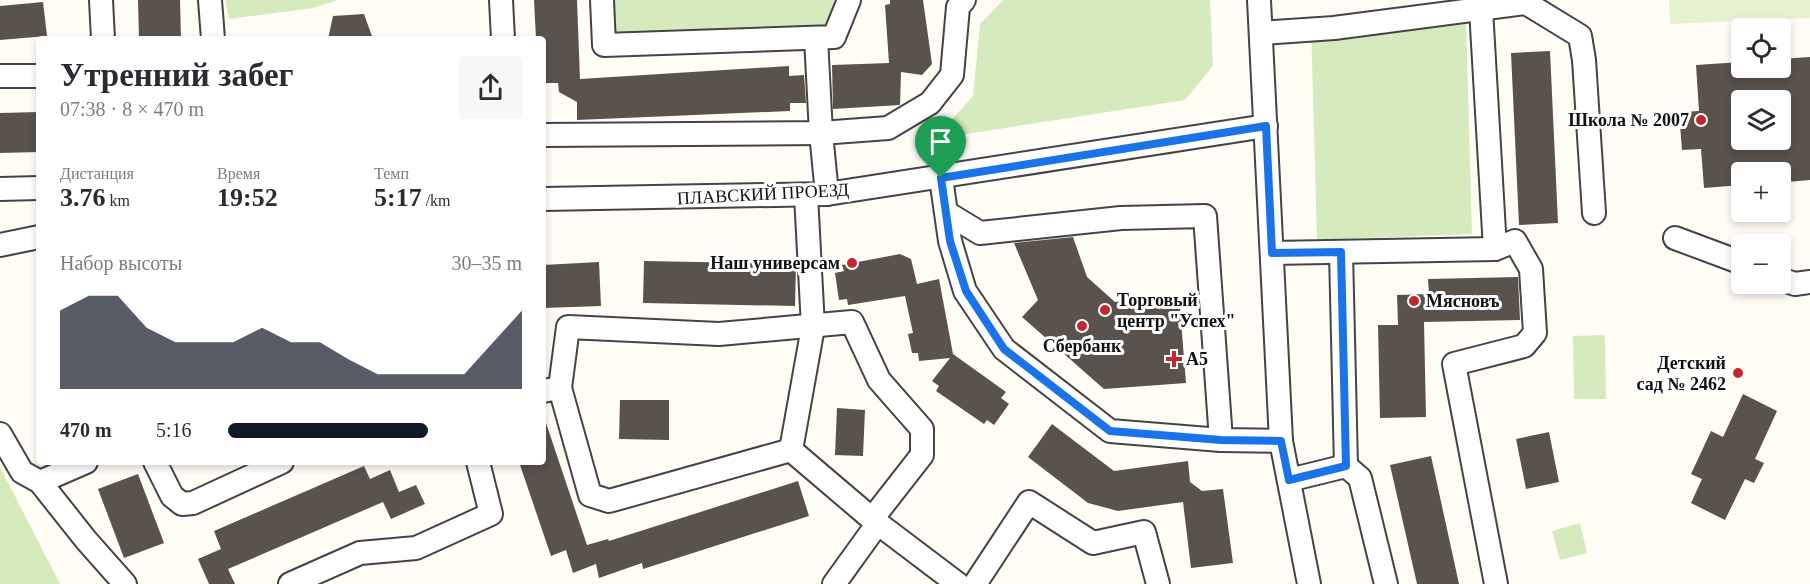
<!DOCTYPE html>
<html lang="ru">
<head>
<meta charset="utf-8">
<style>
  body { margin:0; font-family:"Times New Roman",serif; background:#f7f7f7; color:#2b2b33; height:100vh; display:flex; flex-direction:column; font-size:22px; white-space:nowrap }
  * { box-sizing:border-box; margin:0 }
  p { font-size:20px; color:#7c7c81 }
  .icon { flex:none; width:33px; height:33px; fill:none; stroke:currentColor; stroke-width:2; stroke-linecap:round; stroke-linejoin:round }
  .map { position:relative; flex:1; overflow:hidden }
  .drawer { position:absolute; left:36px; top:36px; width:510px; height:429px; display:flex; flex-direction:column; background:#fff; border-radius:6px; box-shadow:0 3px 9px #0003 }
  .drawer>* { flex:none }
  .controls { position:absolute; left:1731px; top:18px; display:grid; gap:12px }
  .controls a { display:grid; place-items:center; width:60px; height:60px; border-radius:6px; background:#fff; box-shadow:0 3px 9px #0003; font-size:30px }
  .pin { position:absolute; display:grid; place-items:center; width:51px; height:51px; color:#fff; margin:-62px -26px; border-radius:50% 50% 50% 0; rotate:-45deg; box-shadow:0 0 6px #0007 }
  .pin .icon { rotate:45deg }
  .round { display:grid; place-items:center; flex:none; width:63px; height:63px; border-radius:6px; background:#f7f7f7 }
  .headline { display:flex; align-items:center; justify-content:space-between; height:102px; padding:0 24px }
  h1 { font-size:33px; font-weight:600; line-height:45px }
  .stats { display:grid; grid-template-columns:repeat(3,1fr); gap:9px; height:102px; padding:6px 24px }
  .stats div { display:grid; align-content:center }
  .stats b { font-size:26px; font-weight:600 }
  .stats small { font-size:16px; font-weight:400 }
  .stats p { font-size:16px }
  .chart { height:168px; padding:12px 24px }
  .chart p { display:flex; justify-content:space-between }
  .chart svg { width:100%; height:108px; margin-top:6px; fill:#111827; opacity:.7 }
  ul { padding:0 24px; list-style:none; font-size:20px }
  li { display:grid; grid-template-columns:96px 72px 1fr; align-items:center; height:45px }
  li i { height:15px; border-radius:8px; background:#111827 }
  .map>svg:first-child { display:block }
</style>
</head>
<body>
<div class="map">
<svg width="1810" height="584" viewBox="0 0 1810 584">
  <rect width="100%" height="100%" fill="#fffdf5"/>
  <g fill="#d5ebbd">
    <polygon points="225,0 338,0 313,8 229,19"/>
    <polygon points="609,0 841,0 830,28 610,35"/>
    <polygon points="1003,0 1210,0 1213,66 1185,100 934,139 973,96 980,24"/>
    <polygon points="1466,19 1472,234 1317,240 1311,24"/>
    <polygon points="1605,335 1606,399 1574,399 1573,336"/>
    <polygon points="0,467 60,584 0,584"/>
    <polygon points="1580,523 1587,553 1560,560 1552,531"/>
  </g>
  <polygon fill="#e6f2cf" points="1669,0 1810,0 1810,18 1670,24"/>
  <g fill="#5a524d" fill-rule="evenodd">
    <polygon points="138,0 180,0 181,39 139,39"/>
    <polygon points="534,0 577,0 580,79 789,66 789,76 804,75 806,103 790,103 790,111 577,120 577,102 559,92 558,83 543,83 543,39 536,39"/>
    <polygon points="890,0 923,0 932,64 922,75 901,72 900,105 833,109 832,65 889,63 885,5 890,4"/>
    <polygon points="43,2 47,36 0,40 0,6"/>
    <polygon points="364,14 373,39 328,39 333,16"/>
    <polygon points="1550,51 1558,223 1519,225 1511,53"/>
    <path d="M1810 57V180L1787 182 1786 173 1742 172V185L1704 188 1701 149 1682 150 1679 112 1699 111 1696 65 1741 62 1742 72 1780 69V59ZM1742 100H1780V140H1742Z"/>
    <polygon points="39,112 39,152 0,153 0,113"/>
    <polygon points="1073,237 1087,277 1115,302 1179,296 1186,383 1104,389 1022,317 1038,300 1014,243"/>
    <polygon points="900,254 911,259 917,284 939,279 953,354 1006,392 1001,398 1009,404 994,425 987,420 984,424 936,391 939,386 932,381 950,358 919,361 918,353 912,353 908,334 913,333 905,296 848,305 847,299 839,300 835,273 844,271 842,265"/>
    <polygon points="644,261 796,264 795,306 643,303"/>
    <polygon points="599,262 601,306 543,308 543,265"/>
    <polygon points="1518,277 1520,320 1424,322 1426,417 1380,418 1378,325 1398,325 1397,295 1429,294 1428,279"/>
    <polygon points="1743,394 1777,411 1755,459 1764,463 1754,483 1745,479 1725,520 1691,503 1702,479 1691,474 1711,431 1723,437"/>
    <polygon points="620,400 669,400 669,440 619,439"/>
    <polygon points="837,408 865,410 863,456 835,455"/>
    <polygon points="543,423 546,423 587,545 608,539 609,541 798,481 809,516 643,569 642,563 599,578 596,564 573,573 566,550 551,556 519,462 543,462"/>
    <polygon points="1052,424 1114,471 1188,461 1190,482 1202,491 1223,489 1233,563 1191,568 1183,502 1118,511 1088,503 1028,457"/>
    <polygon points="1549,432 1559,482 1526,489 1516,439"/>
    <polygon points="1431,456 1459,584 1417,584 1390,465"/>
    <polygon points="364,466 370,479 390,470 399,492 416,485 425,504 391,519 383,502 228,569 235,584 209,584 198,559 221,549 214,531"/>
    <polygon points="138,474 164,543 124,558 98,489"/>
  </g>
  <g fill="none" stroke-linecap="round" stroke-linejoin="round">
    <defs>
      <g id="minor">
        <polyline points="101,0 103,39"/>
        <polyline points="210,0 213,39"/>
        <polyline points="501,0 503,39"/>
        <polyline points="602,0 604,45 834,37 849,0"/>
        <polyline points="1259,0 1281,441 1309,584"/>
        <polyline points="1481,9 1495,249"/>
        <polyline points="1261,33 1334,28 1526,3 1580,36 1584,60 1594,213"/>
        <polyline points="0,76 39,76"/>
        <polyline points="543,135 821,133 816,38"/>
        <polyline points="941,178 950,241 965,291 1004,349 1110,431 1221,440"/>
        <polyline points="0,189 39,188"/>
        <polyline points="827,194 821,133 888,128 930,103 952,75 958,7 964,0"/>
        <polyline points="543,199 827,194 1266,126"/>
        <polyline points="947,213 980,233 1121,218 1205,216 1221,440 1281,441"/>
        <polyline points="1675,238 1742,263"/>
        <polyline points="0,245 39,237"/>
        <polyline points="1341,252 1346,466"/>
        <polyline points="1272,253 1495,249 1515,241 1531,269 1535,333 1524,346 1454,364 1496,584"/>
        <polyline points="1780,279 1795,284 1810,282"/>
        <polyline points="560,388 568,327 719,334 852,322 879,380 922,429 922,455 872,519"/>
        <polyline points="543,391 560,388 590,495 609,501 791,450"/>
        <polyline points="0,434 22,472 40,482 86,462"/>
        <polyline points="791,450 813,327 806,195"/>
        <polyline points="791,450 872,519 958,584"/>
        <polyline points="155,462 172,496 182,504 193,503 282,462"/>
        <polyline points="1289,480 1346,466 1360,478 1386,584"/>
        <polyline points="40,482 86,540 125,584"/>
        <polyline points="290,584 360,553 416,548 491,514 478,462"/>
        <polyline points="834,584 878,523"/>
        <polyline points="975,584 1029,502 1093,543 1144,532 1158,584"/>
      </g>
    </defs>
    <use href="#minor" stroke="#444" stroke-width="26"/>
    <use href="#minor" stroke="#fff" stroke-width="22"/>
  </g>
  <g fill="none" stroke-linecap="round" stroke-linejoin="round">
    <defs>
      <polygon id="route" points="1266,126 1272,253 1341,252 1346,466 1289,480 1281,441 1221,440 1110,431 1004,349 966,291 950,241 941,178"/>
    </defs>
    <use href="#route" stroke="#fff" stroke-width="12"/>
    <use href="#route" stroke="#1a73e8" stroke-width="8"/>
  </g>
  <g fill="#c4262e" stroke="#fff" stroke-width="2">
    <circle cx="1701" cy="120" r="6"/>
    <circle cx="852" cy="263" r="6"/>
    <circle cx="1414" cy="301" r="6"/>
    <circle cx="1105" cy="310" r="6"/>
    <circle cx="1082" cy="326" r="6"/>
    <path d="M1171 350h6v6h6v6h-6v6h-6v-6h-6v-6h6z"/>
    <circle cx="1738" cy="373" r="6"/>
  </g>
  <g text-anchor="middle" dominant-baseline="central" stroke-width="6" stroke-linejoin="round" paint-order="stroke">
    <g font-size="18" font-weight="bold" fill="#111" stroke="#fff" text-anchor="end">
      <text x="1689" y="120">Школа № 2007</text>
      <text x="840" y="263">Наш универсам</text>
      <text x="1117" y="300" text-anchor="start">Торговый<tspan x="1117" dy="21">центр "Успех"</tspan></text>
      <text x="1426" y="301" text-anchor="start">Мясновъ</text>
      <text x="1082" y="346" text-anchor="middle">Сбербанк</text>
      <text x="1186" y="359" text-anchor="start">А5</text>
      <text x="1726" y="363">Детский<tspan x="1726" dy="21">сад № 2462</tspan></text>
    </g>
    <g font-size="18" fill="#111" stroke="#fff">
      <text transform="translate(763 194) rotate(-3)">ПЛАВСКИЙ ПРОЕЗД</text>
    </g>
  </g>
</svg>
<div class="controls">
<a><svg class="icon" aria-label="locate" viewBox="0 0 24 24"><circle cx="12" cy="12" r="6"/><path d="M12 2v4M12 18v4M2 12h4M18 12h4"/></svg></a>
<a><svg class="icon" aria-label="layers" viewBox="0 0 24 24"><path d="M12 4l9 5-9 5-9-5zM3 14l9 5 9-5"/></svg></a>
<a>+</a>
<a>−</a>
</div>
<div class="pin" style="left:941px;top:178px;background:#1e9e55"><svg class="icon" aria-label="arrive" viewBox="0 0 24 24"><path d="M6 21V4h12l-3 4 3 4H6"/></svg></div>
<section class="drawer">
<div class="headline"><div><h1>Утренний забег</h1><p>07:38 · 8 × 470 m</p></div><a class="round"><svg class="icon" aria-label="share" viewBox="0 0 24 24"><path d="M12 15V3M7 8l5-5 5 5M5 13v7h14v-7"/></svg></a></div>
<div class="stats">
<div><p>Дистанция</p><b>3.76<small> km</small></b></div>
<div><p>Время</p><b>19:52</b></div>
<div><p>Темп</p><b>5:17<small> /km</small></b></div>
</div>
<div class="chart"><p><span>Набор высоты</span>30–35 m</p>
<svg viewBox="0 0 160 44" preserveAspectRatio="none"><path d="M0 44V12L10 6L20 6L30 19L40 25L50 25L60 25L70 19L80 25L90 25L100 32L110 38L120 38L130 38L140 38L150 25L160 12V44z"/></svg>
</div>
<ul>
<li><b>470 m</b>5:16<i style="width:68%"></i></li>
</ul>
</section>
</div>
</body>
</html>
